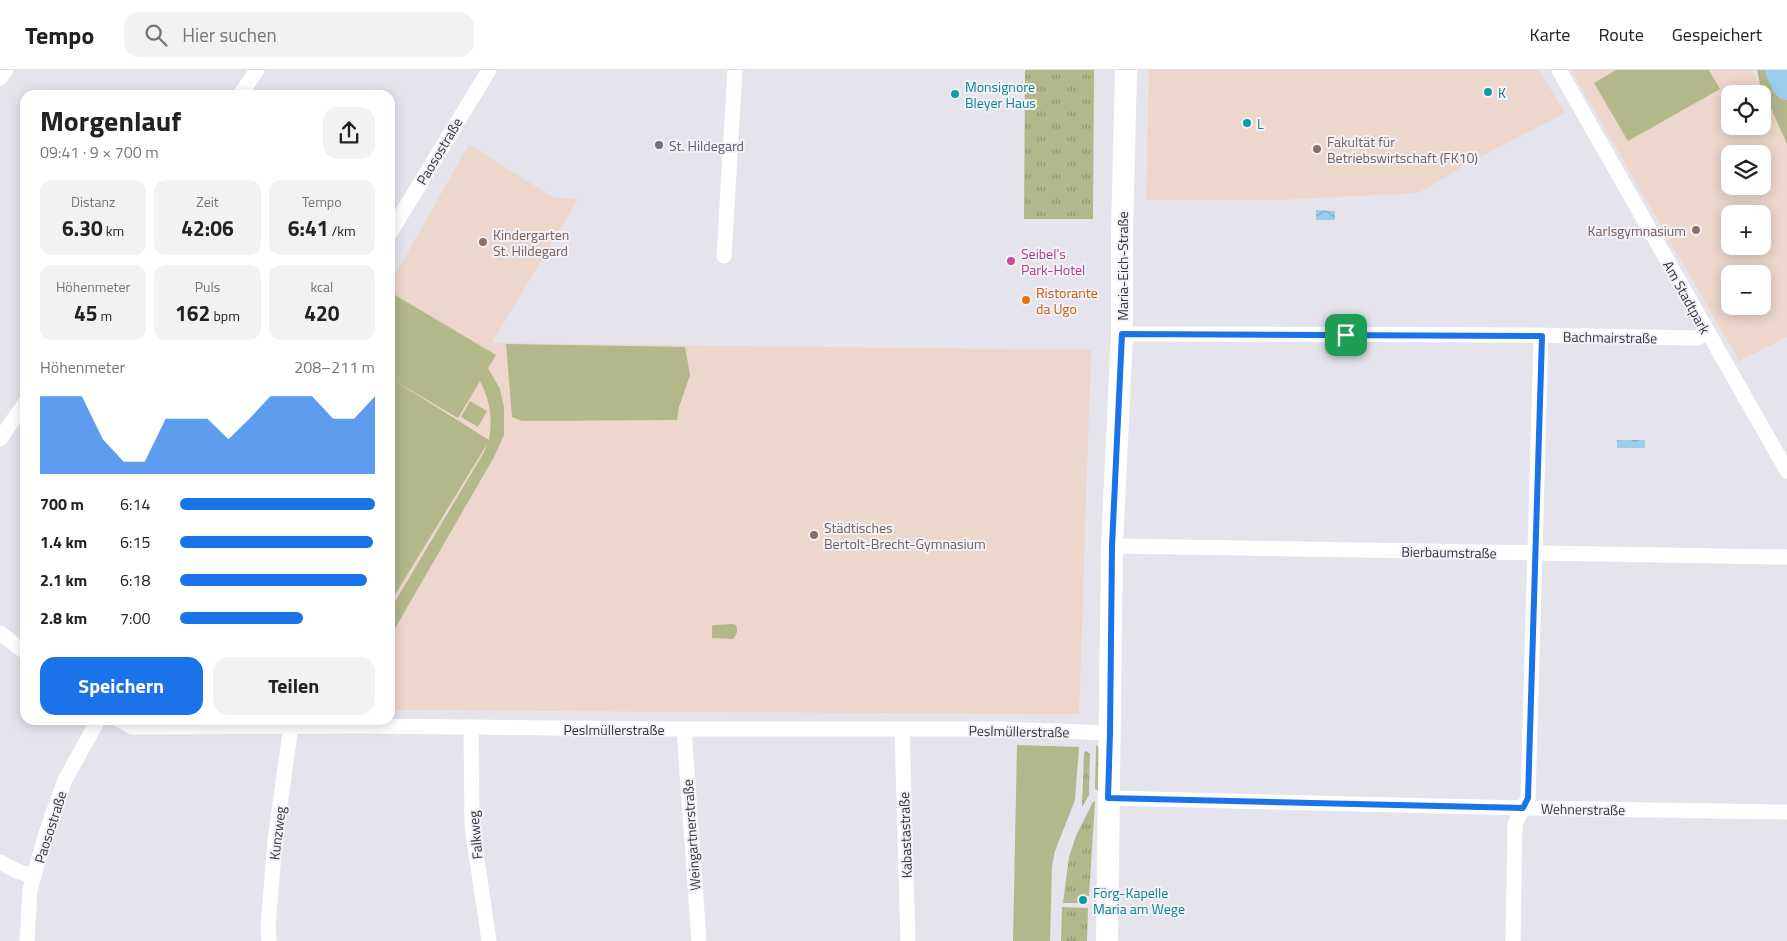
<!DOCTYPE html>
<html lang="de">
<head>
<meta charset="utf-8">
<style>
  body { margin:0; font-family:"Titillium Web",sans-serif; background:#f2f2f2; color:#222; height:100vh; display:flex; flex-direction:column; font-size:19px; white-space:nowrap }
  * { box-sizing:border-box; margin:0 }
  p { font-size:16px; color:#767676 }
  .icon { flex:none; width:28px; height:28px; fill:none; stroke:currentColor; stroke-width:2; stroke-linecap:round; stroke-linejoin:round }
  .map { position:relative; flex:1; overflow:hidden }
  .sheet { position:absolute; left:20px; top:20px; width:375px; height:635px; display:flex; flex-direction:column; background:#fff; border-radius:15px; box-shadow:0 2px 12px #0003 }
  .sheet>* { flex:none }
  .tools { position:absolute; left:1721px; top:15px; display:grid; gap:10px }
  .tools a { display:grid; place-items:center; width:50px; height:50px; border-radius:10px; background:#fff; box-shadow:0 2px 12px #0003; font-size:25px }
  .pin { position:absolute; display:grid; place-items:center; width:42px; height:42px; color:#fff; margin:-21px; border-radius:10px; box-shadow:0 2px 8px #0006 }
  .round { display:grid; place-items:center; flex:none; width:52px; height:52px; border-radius:15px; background:#f2f2f2 }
  .head { display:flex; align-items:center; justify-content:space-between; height:85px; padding:0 20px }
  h1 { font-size:28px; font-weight:700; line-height:38px }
  .metrics { display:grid; grid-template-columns:repeat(3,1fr); gap:8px; height:85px; padding:5px 20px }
  .metrics div { display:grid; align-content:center; border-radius:12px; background:#f2f2f2; text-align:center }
  .metrics b { font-size:21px; font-weight:700 }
  .metrics small { font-size:14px; font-weight:400 }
  .metrics p { font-size:14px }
  .chart { height:140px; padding:10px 20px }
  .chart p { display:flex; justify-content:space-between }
  .chart svg { width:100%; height:90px; margin-top:5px; fill:#1a73e8; opacity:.7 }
  .button { display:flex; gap:10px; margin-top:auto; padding:10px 20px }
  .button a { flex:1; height:58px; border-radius:15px; background:#1a73e8; color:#fff; font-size:20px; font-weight:700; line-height:58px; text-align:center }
  .button a+a { background:#f2f2f2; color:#222 }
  ul { padding:0 20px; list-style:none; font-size:16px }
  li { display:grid; grid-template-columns:80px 60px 1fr; align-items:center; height:38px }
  li i { height:12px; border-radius:6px; background:#1a73e8 }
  header { display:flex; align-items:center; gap:30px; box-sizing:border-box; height:70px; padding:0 25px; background:#fff; border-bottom:1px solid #e0e0e0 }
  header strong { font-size:24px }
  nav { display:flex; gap:28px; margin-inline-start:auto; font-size:18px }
  .search { width:350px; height:45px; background:#f2f2f2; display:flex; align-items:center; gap:12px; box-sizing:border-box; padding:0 18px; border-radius:15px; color:#767676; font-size:19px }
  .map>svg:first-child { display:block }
</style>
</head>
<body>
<header>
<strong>Tempo</strong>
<div class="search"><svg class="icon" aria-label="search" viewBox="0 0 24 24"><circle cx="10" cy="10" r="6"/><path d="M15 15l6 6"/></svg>Hier suchen</div>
<nav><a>Karte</a><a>Route</a><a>Gespeichert</a></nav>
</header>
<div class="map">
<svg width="1787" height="871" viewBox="0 0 1787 871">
  <defs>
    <pattern id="grass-tufts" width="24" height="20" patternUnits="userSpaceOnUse" patternTransform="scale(1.25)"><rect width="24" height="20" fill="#b2b88a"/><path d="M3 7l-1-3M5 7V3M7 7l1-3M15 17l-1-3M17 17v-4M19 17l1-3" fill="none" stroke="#929672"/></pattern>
    <pattern id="water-waves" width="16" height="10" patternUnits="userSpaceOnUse" patternTransform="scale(1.25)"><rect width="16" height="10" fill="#9aceec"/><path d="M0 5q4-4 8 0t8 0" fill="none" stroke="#7ea8c0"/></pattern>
  </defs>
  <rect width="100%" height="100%" fill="#e5e4ec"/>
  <g fill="#edd6cb" fill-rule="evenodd">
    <polygon points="1149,0 1539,0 1565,43 1476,89 1418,123 1279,130 1146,130"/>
    <path d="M1571 0H1752L1760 14 1787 74V267L1739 291ZM1730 24H1762V56H1730ZM1730 84H1762V116H1730ZM1730 144H1762V176H1730ZM1730 204H1762V236H1730Z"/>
    <polygon points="469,74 554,128 578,129 492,273 1091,280 1079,644 390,640 390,214"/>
  </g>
  <g fill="url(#grass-tufts)">
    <polygon points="1025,0 1094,0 1093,149 1024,149"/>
    <polygon points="1096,675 1099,678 1100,721 1095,719"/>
    <polygon points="1086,681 1090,684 1089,719 1089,725 1082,737 1084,683"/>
    <polygon points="1095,731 1089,826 1078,826 1078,833 1063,833 1069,787 1076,766 1093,732"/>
    <polygon points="1062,837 1088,838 1087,871 1061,871"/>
  </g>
  <g fill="#b2b88a" fill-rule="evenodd">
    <polygon points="1616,0 1709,0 1720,19 1628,71 1594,13"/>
    <polygon points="1757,0 1787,0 1787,74 1760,14"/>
    <path d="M390 222 496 285 488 298 500 319 504 338V365L494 387 390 567V540L483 384 487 374 390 533ZM395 311 458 348 480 311C490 330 493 349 489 370Z"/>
    <polygon points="506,274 685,277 690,305 679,337 677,350 522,351 512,347"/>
    <polygon points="470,331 487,341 478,357 461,347"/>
    <path d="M732 554 736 555C738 561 737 564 733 569L712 568V556L714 555Z"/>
    <polygon points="1017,675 1079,677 1075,730 1055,781 1052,796 1050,871 1013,871"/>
  </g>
  <g fill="url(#water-waves)">
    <polygon points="1777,0 1787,0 1787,9 1780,13"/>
    <polygon points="1316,140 1335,141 1335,150 1316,150"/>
    <rect x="1617" y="370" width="28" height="8"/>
  </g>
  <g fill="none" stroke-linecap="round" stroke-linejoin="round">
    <polyline stroke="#9aceec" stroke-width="30" points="1780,0 1787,15"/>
    <g stroke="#fff" stroke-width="15">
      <polyline points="1559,0 1787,401"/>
      <polyline points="0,8 6,0"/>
      <polyline points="240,25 257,0"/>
      <polyline points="390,163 489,0"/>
      <polyline points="724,186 735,0"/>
      <polyline points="1122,264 1531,265 1697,268 1707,263"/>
      <polyline points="0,369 25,333"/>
      <polyline points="1112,476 1787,487"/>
      <polyline points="0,563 25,582"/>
      <polyline points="119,650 132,657 358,656 658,659 1000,659 1111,663"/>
      <polyline points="471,657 472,756 489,871"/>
      <polyline points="684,659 699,871"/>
      <polyline points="902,660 908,871"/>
      <polyline points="1108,728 1523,738 1787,742"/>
      <polyline points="0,792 19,802 34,806"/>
      <polyline points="27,871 30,820 46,763 65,710 98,650"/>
      <polyline points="269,871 268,857 275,770 291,656"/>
      <polyline points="1513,871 1515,754 1528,728 1541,266"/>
    </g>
    <polyline stroke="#fff" stroke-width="22" points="1107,871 1112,476 1122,264 1122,162 1126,0"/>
  </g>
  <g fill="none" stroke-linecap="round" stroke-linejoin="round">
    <defs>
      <polygon id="route" points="1122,264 1542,266 1528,728 1523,738 1108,728 1110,663 1112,476"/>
    </defs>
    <use href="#route" stroke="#fff" stroke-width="10"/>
    <use href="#route" stroke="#1a73e8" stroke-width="6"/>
  </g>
  <g fill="#0f9aa8" stroke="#f2f1fa" stroke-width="2">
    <circle cx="1488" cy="22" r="5"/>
    <circle cx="955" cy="24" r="5"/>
    <circle cx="1247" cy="53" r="5"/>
    <circle cx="1083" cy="830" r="5"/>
  </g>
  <circle fill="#6b7280" stroke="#f2f1fa" stroke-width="2" cx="659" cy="75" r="5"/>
  <g fill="#8d6e63" stroke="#f2f1fa" stroke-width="2">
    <circle cx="1317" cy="79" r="5"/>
    <circle cx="1696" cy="160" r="5"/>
    <circle cx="483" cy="172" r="5"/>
    <circle cx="814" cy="465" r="5"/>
  </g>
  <circle fill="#d1479c" stroke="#f2f1fa" stroke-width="2" cx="1011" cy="191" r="5"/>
  <circle fill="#e8710a" stroke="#f2f1fa" stroke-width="2" cx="1026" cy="230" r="5"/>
  <g text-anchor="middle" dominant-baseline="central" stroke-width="4" stroke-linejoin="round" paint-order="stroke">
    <g font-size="14" fill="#0d838f" stroke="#f2f1fa" text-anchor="start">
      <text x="965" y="16">Monsignore<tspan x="965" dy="16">Bleyer Haus</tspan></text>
      <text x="1498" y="22">K</text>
      <text x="1257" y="53">L</text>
      <text x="1093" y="822">Förg-Kapelle<tspan x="1093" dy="16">Maria am Wege</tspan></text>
    </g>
    <g font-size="14" fill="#785e54" stroke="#f2f1fa" text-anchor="start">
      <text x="1327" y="71">Fakultät für<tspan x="1327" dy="16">Betriebswirtschaft (FK10)</tspan></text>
      <text x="1686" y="160" text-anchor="end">Karlsgymnasium</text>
      <text x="493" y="164">Kindergarten<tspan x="493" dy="16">St. Hildegard</tspan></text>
      <text x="824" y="457">Städtisches<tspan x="824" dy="16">Bertolt-Brecht-Gymnasium</tspan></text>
    </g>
    <g font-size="14" fill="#5b616d" stroke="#f2f1fa" text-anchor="start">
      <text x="669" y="75">St. Hildegard</text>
    </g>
    <g font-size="14" fill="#363639" stroke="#f2f1fa">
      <text transform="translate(439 81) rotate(-59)">Paosostraße</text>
      <text transform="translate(1122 196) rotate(-90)">Maria-Eich-Straße</text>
      <text transform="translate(1687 227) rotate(61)">Am Stadtpark</text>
      <text transform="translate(1610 267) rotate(1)">Bachmairstraße</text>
      <text transform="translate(1449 482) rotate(1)">Bierbaumstraße</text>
      <text x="614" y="659">Peslmüllerstraße</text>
      <text transform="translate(1019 661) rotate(1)">Peslmüllerstraße</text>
      <text transform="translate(1583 739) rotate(1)">Wehnerstraße</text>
      <text transform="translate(50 757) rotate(-72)">Paosostraße</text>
      <text transform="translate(277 763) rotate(-83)">Kunzweg</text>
      <text transform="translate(475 765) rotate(-95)">Falkweg</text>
      <text transform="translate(691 765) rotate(-94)">Weingartnerstraße</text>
      <text transform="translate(905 765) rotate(-92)">Kabastastraße</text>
    </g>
    <g font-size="14" fill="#b23c85" stroke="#f2f1fa" text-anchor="start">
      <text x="1021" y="183">Seibel's<tspan x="1021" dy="16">Park-Hotel</tspan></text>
    </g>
    <g font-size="14" fill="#c56008" stroke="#f2f1fa" text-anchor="start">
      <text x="1036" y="222">Ristorante<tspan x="1036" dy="16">da Ugo</tspan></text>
    </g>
  </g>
</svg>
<div class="tools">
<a><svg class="icon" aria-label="locate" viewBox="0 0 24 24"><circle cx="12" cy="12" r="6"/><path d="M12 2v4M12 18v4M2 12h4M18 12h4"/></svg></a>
<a><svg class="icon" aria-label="layers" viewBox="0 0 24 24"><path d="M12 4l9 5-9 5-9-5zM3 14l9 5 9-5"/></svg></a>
<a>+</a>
<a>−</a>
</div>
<div class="pin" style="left:1346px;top:265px;background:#1e9e55"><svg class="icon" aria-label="arrive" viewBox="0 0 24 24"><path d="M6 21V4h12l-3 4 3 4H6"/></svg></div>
<section class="sheet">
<div class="head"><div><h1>Morgenlauf</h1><p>09:41 · 9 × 700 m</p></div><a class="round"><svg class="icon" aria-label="share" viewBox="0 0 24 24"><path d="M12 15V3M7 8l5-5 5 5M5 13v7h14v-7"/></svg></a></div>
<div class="metrics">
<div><p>Distanz</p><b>6.30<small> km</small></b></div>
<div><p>Zeit</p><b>42:06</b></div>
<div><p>Tempo</p><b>6:41<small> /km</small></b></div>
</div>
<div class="metrics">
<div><p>Höhenmeter</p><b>45<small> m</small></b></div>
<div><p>Puls</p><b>162<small> bpm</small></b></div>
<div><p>kcal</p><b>420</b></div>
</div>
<div class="chart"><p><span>Höhenmeter</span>208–211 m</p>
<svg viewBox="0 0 160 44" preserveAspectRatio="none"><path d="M0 44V6L10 6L20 6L30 27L40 38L50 38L60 17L70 17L80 17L90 27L100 17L110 6L120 6L130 6L140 17L150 17L160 6V44z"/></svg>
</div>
<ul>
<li><b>700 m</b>6:14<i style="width:100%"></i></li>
<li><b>1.4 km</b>6:15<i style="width:99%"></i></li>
<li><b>2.1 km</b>6:18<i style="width:96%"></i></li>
<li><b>2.8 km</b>7:00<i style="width:63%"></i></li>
</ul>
<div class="button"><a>Speichern</a><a>Teilen</a></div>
</section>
</div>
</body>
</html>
